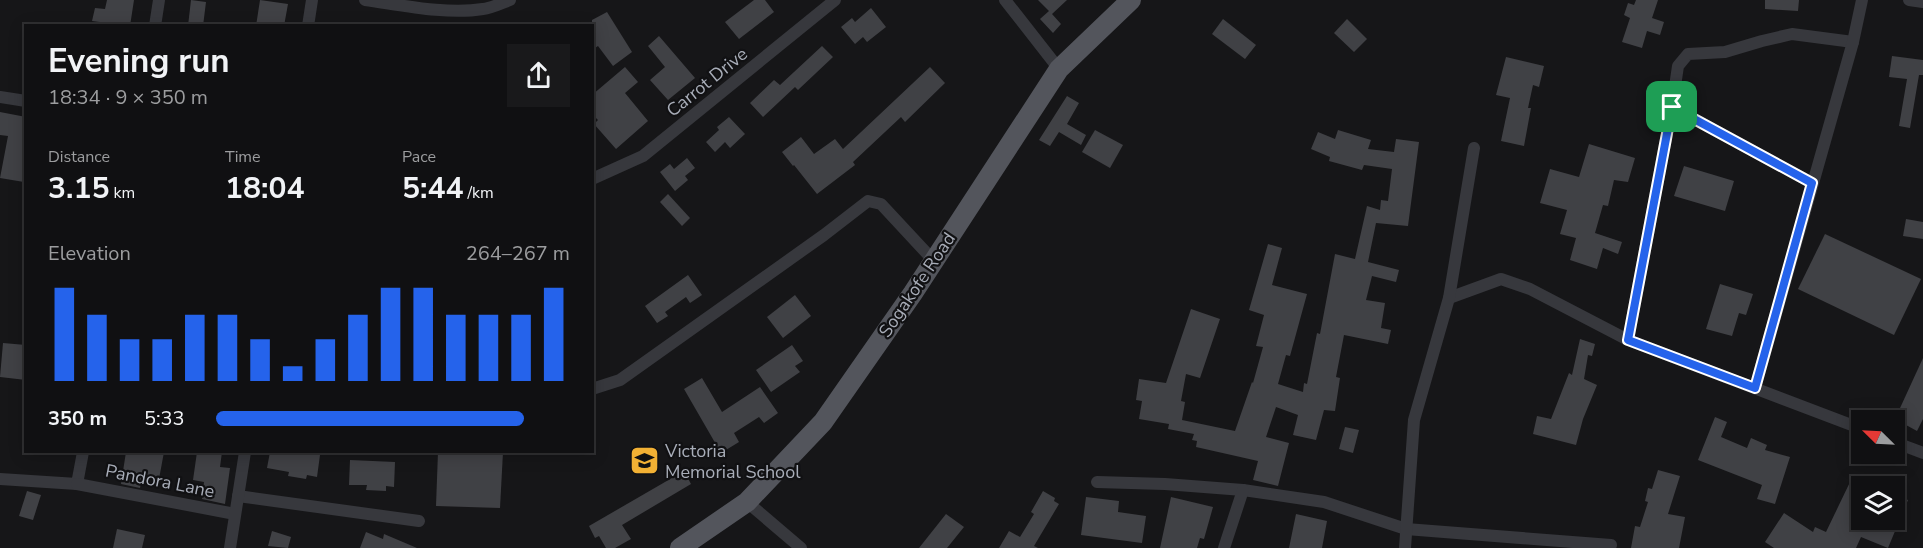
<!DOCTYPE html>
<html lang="en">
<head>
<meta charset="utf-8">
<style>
  body { margin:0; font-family:"Nunito Sans",sans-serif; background:#19191b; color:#f1f3f6; height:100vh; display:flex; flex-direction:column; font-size:22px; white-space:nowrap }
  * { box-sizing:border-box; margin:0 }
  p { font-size:20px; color:#9c9d9f }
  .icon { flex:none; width:33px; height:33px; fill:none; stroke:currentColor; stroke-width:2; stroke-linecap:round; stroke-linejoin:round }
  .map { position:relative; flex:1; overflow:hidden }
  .details { position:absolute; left:24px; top:24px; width:570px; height:429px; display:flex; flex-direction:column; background:#101012; border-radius:0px; box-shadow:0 3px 15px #0003,0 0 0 2px #303032 }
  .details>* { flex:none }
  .needle { width:39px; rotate:294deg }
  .fabs { position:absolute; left:1851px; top:410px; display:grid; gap:12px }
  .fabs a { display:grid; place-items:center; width:54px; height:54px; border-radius:0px; background:#101012; box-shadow:0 3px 15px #0003,0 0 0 2px #303032; font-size:30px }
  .pin { position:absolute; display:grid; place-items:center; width:51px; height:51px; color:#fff; margin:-26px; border-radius:12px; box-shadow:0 3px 9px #0006 }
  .round { display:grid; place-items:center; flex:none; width:63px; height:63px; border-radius:0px; background:#19191b }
  .headline { display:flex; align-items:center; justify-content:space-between; height:102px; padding:0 24px }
  h1 { font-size:33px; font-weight:700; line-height:45px }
  .stats { display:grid; grid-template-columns:repeat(3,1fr); gap:9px; height:102px; padding:6px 24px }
  .stats div { display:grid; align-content:center }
  .stats b { font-size:30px; font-weight:700 }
  .stats small { font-size:16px; font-weight:400 }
  .stats p { font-size:16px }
  .chart { height:168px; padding:12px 24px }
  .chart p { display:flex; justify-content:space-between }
  .chart svg { width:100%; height:108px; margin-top:6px; stroke:#2563eb; stroke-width:6 }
  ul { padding:0 24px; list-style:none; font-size:20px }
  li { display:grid; grid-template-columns:96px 72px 1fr; align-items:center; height:45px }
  li i { height:15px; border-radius:8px; background:#2563eb }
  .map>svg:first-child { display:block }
</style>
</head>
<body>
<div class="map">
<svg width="1923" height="548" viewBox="0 0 1923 548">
  <rect width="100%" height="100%" fill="#161618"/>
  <g fill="#404145">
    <polygon points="107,0 134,0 130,26 92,21 95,8 105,9"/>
    <polygon points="191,0 206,2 203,26 188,26"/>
    <polygon points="260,0 288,4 284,26 256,26"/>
    <polygon points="754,0 765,0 774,12 739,39 725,22"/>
    <polygon points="1038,0 1067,0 1052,14 1061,24 1053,33 1040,19 1049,11"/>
    <polygon points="1636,0 1658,0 1652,18 1664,22 1660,35 1647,31 1642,48 1622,42 1630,18 1624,15 1628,3 1634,5"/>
    <polygon points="1765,0 1799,0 1798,11 1765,9"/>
    <polygon points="871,8 886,27 867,42 863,37 855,44 841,27 852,18 855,22"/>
    <polygon points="607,12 632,52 613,66 598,46 592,50 592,20"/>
    <polygon points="1223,19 1256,45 1245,59 1212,34"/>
    <polygon points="1347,19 1367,39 1354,52 1334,33"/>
    <polygon points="659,36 695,78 668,100 650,80 665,67 648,46"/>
    <polygon points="822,46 833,57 798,90 795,87 763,117 750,103 774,80 780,85"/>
    <polygon points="1892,56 1923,60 1923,75 1919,75 1910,128 1899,126 1907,79 1889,77"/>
    <polygon points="1506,57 1544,66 1539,87 1533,85 1528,108 1531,108 1524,146 1501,141 1510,98 1496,95"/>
    <polygon points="625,67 638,82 625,93 648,121 616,149 594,124 598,120 592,114 592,95"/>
    <polygon points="930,67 945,83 905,122 901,117 853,162 855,165 817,194 794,165 793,166 782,152 801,137 814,154 835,139 843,149"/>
    <polygon points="1067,96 1079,103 1067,124 1086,135 1081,145 1059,132 1050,146 1039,140"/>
    <polygon points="0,112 26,117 26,171 24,182 0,178 8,136 0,135"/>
    <polygon points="729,117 745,134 730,148 725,142 715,152 706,142 719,130 717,127"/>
    <polygon points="1095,130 1123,145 1110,168 1082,152"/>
    <polygon points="1338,130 1371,140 1368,149 1394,152 1396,139 1419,142 1408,226 1376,223 1368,262 1399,270 1396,282 1372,276 1366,300 1385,303 1381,328 1391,330 1388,344 1344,335 1336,377 1340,378 1335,411 1324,410 1316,440 1293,435 1298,415 1276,407 1266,437 1289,443 1278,486 1253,480 1258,461 1196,447 1197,441 1192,440 1194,434 1168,429 1169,424 1139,419 1142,401 1136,400 1139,379 1166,383 1191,309 1220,319 1200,378 1186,374 1181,401 1185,402 1182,420 1235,431 1252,382 1253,383 1263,347 1256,346 1264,315 1249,310 1268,244 1282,248 1272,285 1307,294 1290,356 1286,355 1278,384 1303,392 1304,383 1307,384 1317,333 1320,334 1335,254 1355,259 1367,206 1380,210 1381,200 1388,201 1392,169 1364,165 1362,170 1329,161 1330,157 1311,149 1318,132 1335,139"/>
    <polygon points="1589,144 1635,158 1628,182 1614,180 1608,206 1603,205 1595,233 1622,242 1618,254 1603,248 1597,269 1570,260 1576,238 1560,234 1567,210 1540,203 1550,169 1579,177"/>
    <polygon points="687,158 695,168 685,176 688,180 675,191 660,172 670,164 674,169"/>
    <polygon points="1684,166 1734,181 1725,211 1674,196"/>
    <polygon points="668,194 690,218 682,226 660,202"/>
    <polygon points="1906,219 1923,222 1923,239 1903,236"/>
    <polygon points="1825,234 1921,279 1894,335 1798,289"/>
    <polygon points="688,275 702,295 690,303 686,297 665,312 668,316 657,323 645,306"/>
    <polygon points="1720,284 1753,294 1746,315 1739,313 1732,336 1706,329"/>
    <polygon points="795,295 811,316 783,338 767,317"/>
    <polygon points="1580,339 1595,344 1592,356 1588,355 1584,379 1597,385 1583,419 1576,445 1533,434 1537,416 1551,419 1569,373 1572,375"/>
    <polygon points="3,343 26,345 26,380 0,377"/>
    <polygon points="792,345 803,361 795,366 800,372 771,392 756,370"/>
    <polygon points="1923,358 1923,419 1917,431 1895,419"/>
    <polygon points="702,378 722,412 760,387 778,413 764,423 759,417 734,433 739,442 721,453 684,389"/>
    <polygon points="1715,417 1727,422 1721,437 1747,448 1751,438 1767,445 1765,450 1790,457 1775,504 1757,499 1762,485 1698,460"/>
    <polygon points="1345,427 1359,430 1353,453 1339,449"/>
    <polygon points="126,452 164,452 159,479 142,477 140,488 121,484"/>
    <polygon points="197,452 222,452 220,467 230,468 225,504 202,499 204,482 193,480"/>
    <polygon points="270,452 301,452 320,455 317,477 307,475 306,479 288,476 289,472 267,468"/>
    <polygon points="438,452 503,452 500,508 436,506"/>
    <polygon points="350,460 395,462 394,487 386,486 386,491 366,490 367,485 349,485"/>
    <polygon points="1658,470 1680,476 1668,514 1685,517 1679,548 1631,548 1635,526 1640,527 1648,502 1645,501 1648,488 1652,489"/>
    <polygon points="684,471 691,484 622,525 631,539 615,548 606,548 599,536 595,538 589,526"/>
    <polygon points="1851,480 1862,485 1862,519 1894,519 1894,494 1908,500 1888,548 1861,537 1856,548 1774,548 1765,542 1784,513 1813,532 1815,527 1826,532"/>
    <polygon points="27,491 41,495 33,520 19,516"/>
    <polygon points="1043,491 1055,498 1054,501 1059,504 1034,546 1038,548 999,548 1009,531 1020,537 1034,514 1031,512"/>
    <polygon points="1086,497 1119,501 1118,512 1146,516 1142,543 1081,535"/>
    <polygon points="1171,497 1213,507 1204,539 1200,538 1197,548 1160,548"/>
    <polygon points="946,514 964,527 947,548 919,548"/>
    <polygon points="1296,514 1327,521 1322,548 1289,548"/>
    <polygon points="117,529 145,535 142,548 113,548"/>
    <polygon points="272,531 291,537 288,548 268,546"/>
    <polygon points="366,532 383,539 384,534 417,548 360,548"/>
  </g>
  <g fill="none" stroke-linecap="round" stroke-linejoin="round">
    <g stroke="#37383d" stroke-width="12">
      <path d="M365 0C401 5 447 15 483 9 492 8 502 3 510 0"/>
      <polyline points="1005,0 1059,69"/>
      <polyline points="1909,0 1923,2"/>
      <polyline points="155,26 159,0"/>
      <polyline points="308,26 312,0"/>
      <polyline points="0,97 26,101"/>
      <polyline points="1672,107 1812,183"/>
      <polyline points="592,179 643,156 835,0"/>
      <polyline points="1449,298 1501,279 1530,289 1628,340 1862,429"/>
      <polyline points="1628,340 1672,107 1678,66 1688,54 1725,52 1762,41 1792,34 1853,42"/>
      <polyline points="1755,388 1853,42 1862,0"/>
      <polyline points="592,389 620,380 824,235 868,201 881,204 934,261"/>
      <polyline points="1894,442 1923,453"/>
      <polyline points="0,479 77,484 83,452"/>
      <polyline points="1097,482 1165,484 1243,490 1324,502 1406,529 1611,545"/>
      <polyline points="77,484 235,514"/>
      <polyline points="238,496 419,521"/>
      <polyline points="747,502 801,548"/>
      <polyline points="230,548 245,452"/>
      <polyline points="1224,548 1243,490"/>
      <polyline points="1405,548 1414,420 1449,298 1474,148"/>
    </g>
    <polyline stroke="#53555c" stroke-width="20" points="680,548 747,502 823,422 913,293 1059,69 1131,0"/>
  </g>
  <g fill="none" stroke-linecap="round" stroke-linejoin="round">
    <defs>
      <polygon id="route" points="1672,107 1812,183 1755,388 1628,340"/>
    </defs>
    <use href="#route" stroke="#fff" stroke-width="12"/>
    <use href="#route" stroke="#2563eb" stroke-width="8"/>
  </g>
  <defs>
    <symbol id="school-square" viewBox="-11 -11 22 22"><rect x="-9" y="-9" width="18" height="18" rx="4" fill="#f2b134" stroke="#111113"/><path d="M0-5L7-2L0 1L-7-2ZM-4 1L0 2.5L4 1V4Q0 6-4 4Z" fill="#111"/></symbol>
  </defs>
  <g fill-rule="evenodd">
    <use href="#school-square" x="628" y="444" width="33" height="33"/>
  </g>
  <g text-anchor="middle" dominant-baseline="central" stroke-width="4.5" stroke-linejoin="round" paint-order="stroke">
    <g font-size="18" fill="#a8adb8" stroke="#111113">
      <text transform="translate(707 82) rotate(-39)">Carrot Drive</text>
      <text transform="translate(917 285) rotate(-56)">Sogakofe Road</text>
      <text transform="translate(160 481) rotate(11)">Pandora Lane</text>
    </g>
    <g font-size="18" fill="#a8adb8" stroke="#111113" text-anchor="start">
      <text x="665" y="451">Victoria<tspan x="665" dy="21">Memorial School</tspan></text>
    </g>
  </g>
</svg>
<div class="fabs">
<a><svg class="needle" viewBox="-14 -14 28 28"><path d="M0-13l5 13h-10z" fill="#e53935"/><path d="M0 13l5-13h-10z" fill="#9c9d9f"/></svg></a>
<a><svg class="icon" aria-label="layers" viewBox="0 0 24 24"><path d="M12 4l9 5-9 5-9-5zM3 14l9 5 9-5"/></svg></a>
</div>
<div class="pin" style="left:1672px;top:107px;background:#1e9e55"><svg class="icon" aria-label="arrive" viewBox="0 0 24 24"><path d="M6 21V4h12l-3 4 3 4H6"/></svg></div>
<section class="details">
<div class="headline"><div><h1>Evening run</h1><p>18:34 · 9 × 350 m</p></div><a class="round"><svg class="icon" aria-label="share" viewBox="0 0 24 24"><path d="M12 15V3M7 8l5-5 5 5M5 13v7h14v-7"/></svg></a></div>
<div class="stats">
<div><p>Distance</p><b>3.15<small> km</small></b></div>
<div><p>Time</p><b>18:04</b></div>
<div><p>Pace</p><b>5:44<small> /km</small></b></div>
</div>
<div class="chart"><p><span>Elevation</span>264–267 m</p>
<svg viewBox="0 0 160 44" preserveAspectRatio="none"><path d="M5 44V6M15 44V17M25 44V27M35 44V27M45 44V17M55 44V17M65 44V27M75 44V38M85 44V27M95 44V17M105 44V6M115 44V6M125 44V17M135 44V17M145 44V17M155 44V6"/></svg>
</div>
<ul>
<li><b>350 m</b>5:33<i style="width:87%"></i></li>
</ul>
</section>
</div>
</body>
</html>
